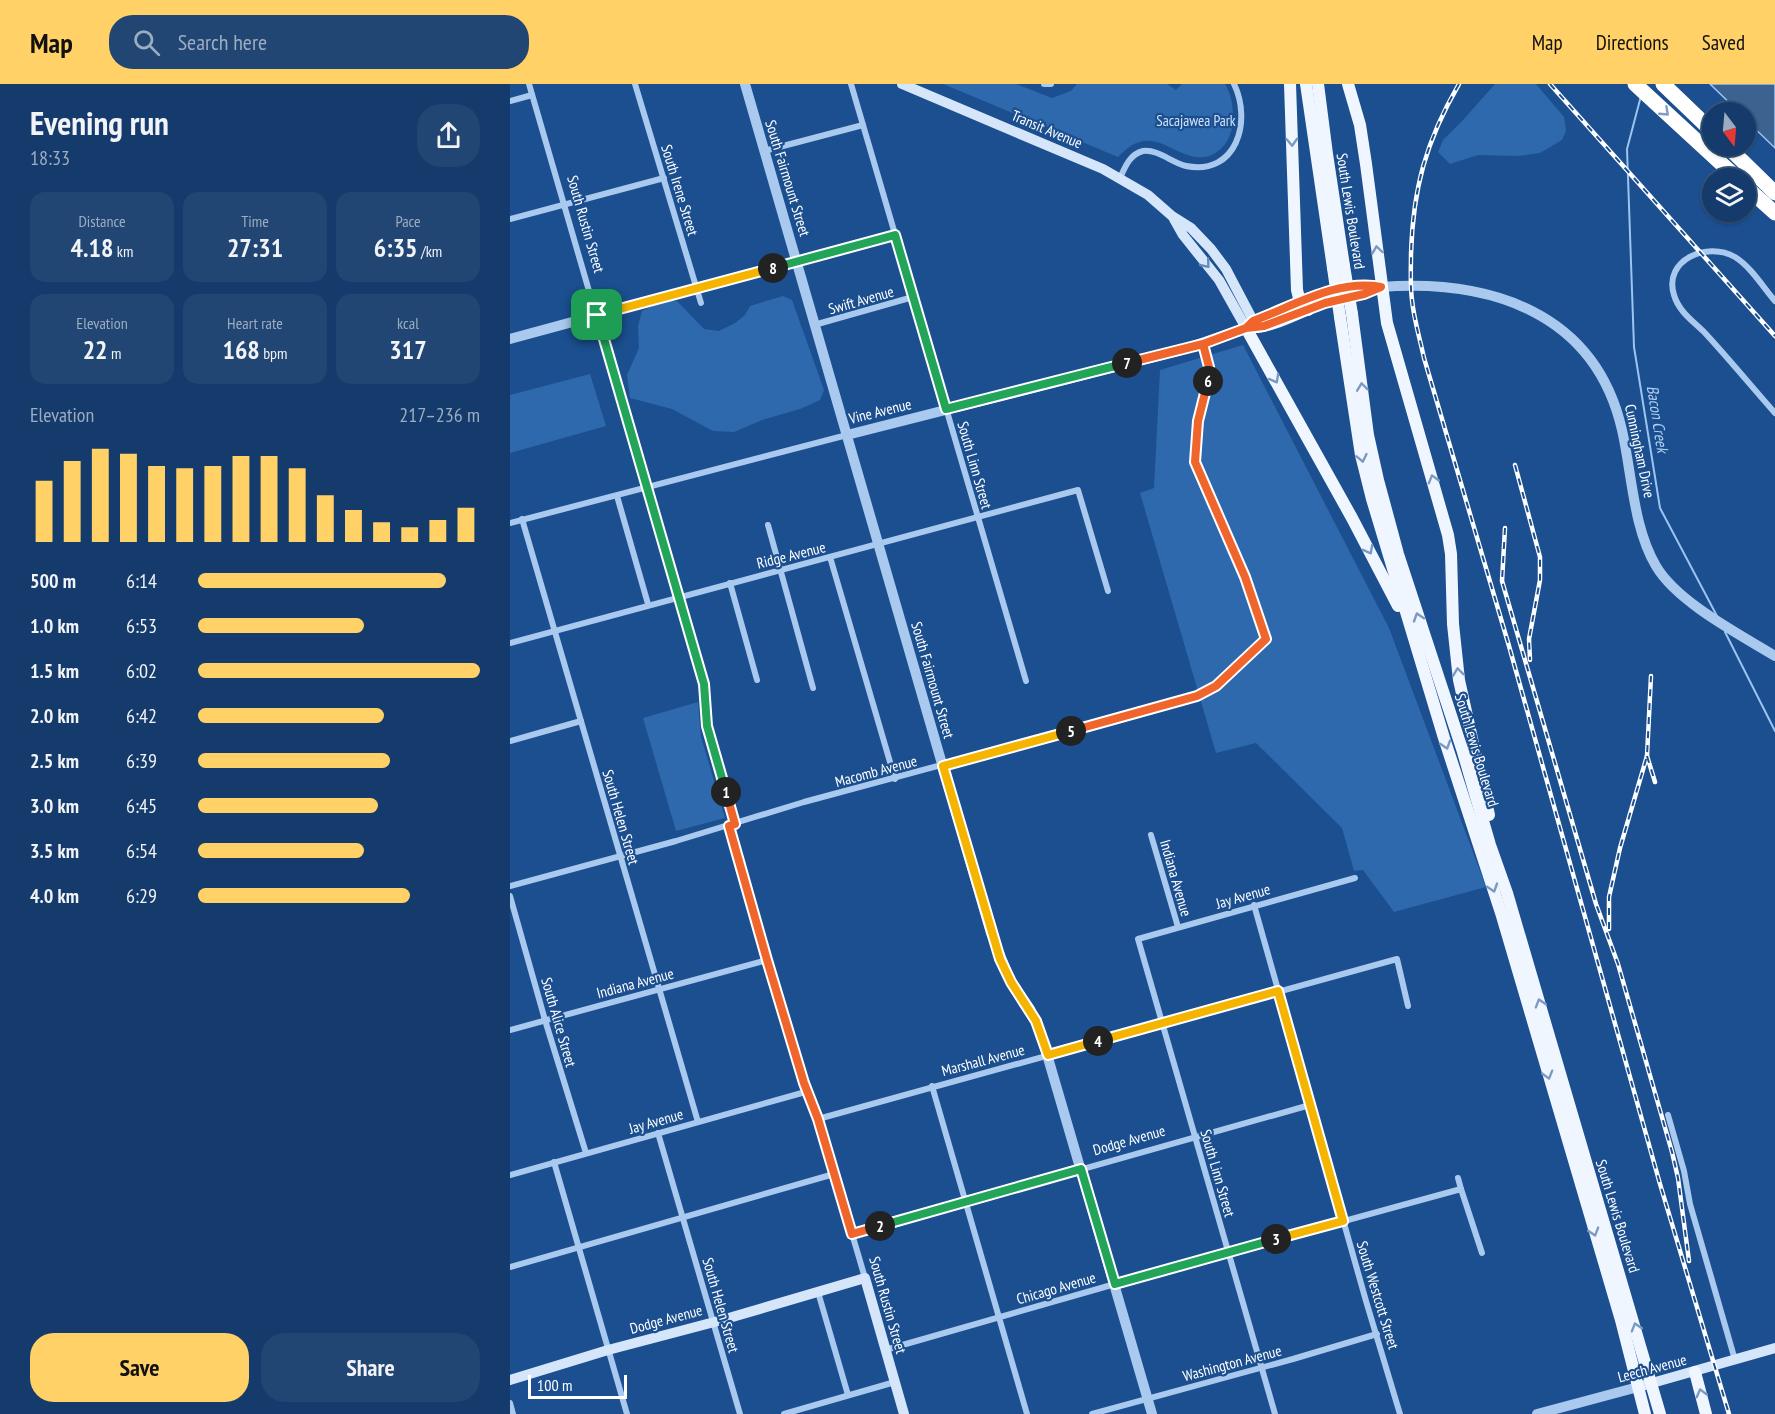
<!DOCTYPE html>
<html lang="en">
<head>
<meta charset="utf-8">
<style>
  body { margin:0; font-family:"PT Sans Narrow",sans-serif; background:#214673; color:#f1f3f6; height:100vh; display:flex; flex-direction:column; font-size:22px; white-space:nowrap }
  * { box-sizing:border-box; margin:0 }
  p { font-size:20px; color:#9dadc1 }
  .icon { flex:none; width:33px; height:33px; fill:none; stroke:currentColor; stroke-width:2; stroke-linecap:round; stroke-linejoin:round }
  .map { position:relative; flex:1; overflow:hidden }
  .side { display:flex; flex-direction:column; background:#143b6b; width:510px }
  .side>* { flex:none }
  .needle { width:39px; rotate:164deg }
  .buttons { position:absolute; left:1192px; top:18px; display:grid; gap:12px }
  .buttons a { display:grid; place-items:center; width:54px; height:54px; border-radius:50%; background:#143b6b; box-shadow:0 2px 4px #0004,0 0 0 2px #33557e; font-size:30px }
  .scale { position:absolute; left:18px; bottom:15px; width:99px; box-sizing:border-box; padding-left:6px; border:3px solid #fff; border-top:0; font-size:16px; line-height:21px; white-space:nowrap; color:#fff; -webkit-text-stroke:4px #1b4f8f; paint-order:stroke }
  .pin { position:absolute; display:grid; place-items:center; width:51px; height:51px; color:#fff; margin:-26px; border-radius:12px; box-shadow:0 3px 9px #0006 }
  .km { position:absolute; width:30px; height:30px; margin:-15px; border-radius:50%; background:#222; color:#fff; font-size:16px; line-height:30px; text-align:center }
  .round { display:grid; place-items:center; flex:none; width:63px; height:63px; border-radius:24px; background:#214673 }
  .headline { display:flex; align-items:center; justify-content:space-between; height:102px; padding:0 30px }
  h1 { font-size:33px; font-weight:700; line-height:45px }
  .metrics { display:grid; grid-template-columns:repeat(3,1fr); gap:9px; height:102px; padding:6px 30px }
  .metrics div { display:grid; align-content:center; border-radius:15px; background:#214673; text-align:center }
  .metrics b { font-size:26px; font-weight:700 }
  .metrics small { font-size:16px; font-weight:400 }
  .metrics p { font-size:16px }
  .chart { height:168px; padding:12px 30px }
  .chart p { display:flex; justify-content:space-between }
  .chart svg { width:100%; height:108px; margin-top:6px; stroke:#ffd166; stroke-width:6 }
  .cta { display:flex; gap:12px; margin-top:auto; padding:12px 30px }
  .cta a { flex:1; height:69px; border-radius:24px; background:#ffd166; color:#111; font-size:24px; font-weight:700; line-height:69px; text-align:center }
  .cta a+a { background:#214673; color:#f1f3f6 }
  ul { padding:0 30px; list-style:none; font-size:20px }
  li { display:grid; grid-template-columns:96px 72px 1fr; align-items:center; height:45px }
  li i { height:15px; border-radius:8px; background:#ffd166 }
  header { display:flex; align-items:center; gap:36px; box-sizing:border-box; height:84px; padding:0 30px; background:#ffd166; color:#111 }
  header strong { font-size:28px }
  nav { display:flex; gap:33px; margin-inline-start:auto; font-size:21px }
  .search { width:420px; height:54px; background:#214673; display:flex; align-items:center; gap:15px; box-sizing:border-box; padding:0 21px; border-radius:24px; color:#9dadc1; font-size:22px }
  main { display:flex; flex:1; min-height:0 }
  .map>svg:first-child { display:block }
</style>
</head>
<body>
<header>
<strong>Map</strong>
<div class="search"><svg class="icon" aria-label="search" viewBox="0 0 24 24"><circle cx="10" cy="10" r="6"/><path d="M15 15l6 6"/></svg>Search here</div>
<nav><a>Map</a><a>Directions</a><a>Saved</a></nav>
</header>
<main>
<section class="side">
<div class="headline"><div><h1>Evening run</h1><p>18:33</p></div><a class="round"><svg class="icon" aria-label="share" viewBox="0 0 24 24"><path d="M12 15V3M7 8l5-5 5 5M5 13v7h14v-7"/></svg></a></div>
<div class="metrics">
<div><p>Distance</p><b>4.18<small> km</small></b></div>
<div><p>Time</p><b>27:31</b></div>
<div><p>Pace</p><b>6:35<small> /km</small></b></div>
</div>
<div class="metrics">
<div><p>Elevation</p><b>22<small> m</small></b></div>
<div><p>Heart rate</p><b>168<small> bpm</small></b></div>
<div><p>kcal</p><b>317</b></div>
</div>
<div class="chart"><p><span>Elevation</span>217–236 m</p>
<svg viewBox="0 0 160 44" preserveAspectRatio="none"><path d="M5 44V19M15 44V11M25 44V6M35 44V8M45 44V13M55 44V14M65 44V13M75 44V9M85 44V9M95 44V14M105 44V25M115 44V31M125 44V36M135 44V38M145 44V35M155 44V30"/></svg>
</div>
<ul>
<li><b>500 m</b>6:14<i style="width:88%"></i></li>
<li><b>1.0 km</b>6:53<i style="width:59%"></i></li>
<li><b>1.5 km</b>6:02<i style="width:100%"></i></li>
<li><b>2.0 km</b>6:42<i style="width:66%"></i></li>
<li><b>2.5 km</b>6:39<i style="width:68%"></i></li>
<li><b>3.0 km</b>6:45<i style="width:64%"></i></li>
<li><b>3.5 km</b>6:54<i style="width:59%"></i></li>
<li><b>4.0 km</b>6:29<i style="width:75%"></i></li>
</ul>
<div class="cta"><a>Save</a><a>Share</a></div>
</section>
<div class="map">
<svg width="1265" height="1330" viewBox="0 0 1265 1330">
  <rect width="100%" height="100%" fill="#1b4f8f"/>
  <g fill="#2e69ad">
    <path d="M433 0H506L542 14 561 7 567 0H657L666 6 672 0H715C723 13 724 29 722 44 720 54 716 61 708 67 683 87 657 53 634 57 622 59 616 65 608 73Z"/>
    <polygon points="985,0 1026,0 1054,33 1056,47 1052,56 1030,69 1009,72 968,71 940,80 928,68 933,56 953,36"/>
    <polygon points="273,212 282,216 314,306 310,316 290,325 252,336 224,348 203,347 162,325 120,314 117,291 129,264 128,242 132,227 153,217 167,217 194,245 209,247 225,239 235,231 240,222"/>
    <polygon points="733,261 879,544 976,803 884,828 853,786 844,787 832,744 746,659 706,669 630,409 644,404 650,286"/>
    <polygon points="80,290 96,342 0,369 0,311"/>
    <polygon points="188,618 191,653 215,734 166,747 133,634"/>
  </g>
  <polygon fill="#3c6290" stroke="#9cc4f0" stroke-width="1.5" points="1200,0 1265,0 1265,64 1236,36 1236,28 1229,28"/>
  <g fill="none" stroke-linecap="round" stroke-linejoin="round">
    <g stroke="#9cc4f0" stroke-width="2">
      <polyline points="1131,12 1117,65 1124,263 1150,424 1207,532"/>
      <polyline points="1215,548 1265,647"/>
    </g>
    <g stroke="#a9c9ee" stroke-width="6">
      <polyline points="19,0 193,600 200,657 225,740"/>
      <polyline points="125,0 191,219"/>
      <polyline points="341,0 516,597"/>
      <polyline points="534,0 541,0"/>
      <polyline points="0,17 22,11"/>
      <polyline points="254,67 353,41"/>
      <path d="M610 94C615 83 620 70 633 67 648 65 662 79 676 82 727 92 742 37 724 0"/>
      <polyline points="0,135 154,94"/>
      <polyline points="287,177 385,151"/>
      <path d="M1265 217C1253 203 1241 183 1225 173 1197 157 1153 176 1164 211 1169 228 1183 237 1195 249 1219 275 1242 303 1265 329"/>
      <polyline points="304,241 403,213"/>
      <polyline points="107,412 138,520"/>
      <polyline points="12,435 188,1038"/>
      <polyline points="0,439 337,351"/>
      <polyline points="258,441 303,604"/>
      <polyline points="320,473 385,695"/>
      <polyline points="220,499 247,596"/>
      <polyline points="0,559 568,406 598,507"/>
      <polyline points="0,657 71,637"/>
      <path d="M219 742C262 893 311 1043 355 1194"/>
      <polyline points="641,751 668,843"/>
      <polyline points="0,802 166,757 294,718 687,612 706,602 756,555 735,493 685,378 688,337 698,296 699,283 694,259"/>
      <polyline points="0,812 35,936 76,1069"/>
      <polyline points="744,821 856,1217 890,1330"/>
      <polyline points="0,946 257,876"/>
      <polyline points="422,1002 517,1330"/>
      <polyline points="1158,1031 1174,1087 1180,1120 1225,1276"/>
      <polyline points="308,1035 887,875 898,922"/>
      <polyline points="148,1049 230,1330"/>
      <polyline points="44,1078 117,1330"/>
      <polyline points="0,1091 299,1007"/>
      <polyline points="948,1094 951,1105"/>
      <polyline points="342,1150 800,1021"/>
      <polyline points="0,1183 324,1090"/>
      <polyline points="308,1208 338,1311"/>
      <polyline points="375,1266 605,1200 951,1105 972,1169"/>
      <polyline points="0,1319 3,1330"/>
      <polyline points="274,1330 385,1298"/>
      <polyline points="582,1330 783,1275 867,1250"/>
      <polyline points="765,1330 628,855 845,794"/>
    </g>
    <g stroke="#a9c9ee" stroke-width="10">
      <polyline points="235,0 481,849 501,898 520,925 531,950 642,1330"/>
      <path d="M871 203C980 195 1085 228 1112 346 1122 390 1123 443 1146 482 1167 518 1229 550 1265 572"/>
      <polyline points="0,255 287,177"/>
      <polyline points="337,351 668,267 736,244"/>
      <polyline points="1027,1330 1128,1303"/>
    </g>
    <g stroke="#d6e6fa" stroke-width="10">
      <polyline points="392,0 593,85 638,111 662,132 681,144 701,165 716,185 747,244"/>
      <polyline points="664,135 673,151 709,196 736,244"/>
      <path d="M739 241 743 237C783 221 827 195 871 203"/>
      <path d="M741 244C764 245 794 226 816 219 835 213 853 210 871 203"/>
      <polyline points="0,1296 98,1266 212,1236 355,1194 394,1330"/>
      <polyline points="1128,1303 1265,1264"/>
    </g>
    <g stroke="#f0f6ff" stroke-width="12">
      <polyline points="780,0 787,206 790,218 798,226"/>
      <polyline points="796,0 823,184"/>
      <polyline points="808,0 817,70 834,182"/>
      <polyline points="838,0 850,41 856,80 877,239 938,451 941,470 943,540 949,596 979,731"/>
      <polyline points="842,230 858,351 868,396 888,470 953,668 980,761 997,809 1150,1330"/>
      <polyline points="830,233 851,371 862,415 934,654 992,832 1111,1236 1135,1330"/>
      <polyline points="736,244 842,434 888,522"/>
      <polyline points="1185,1288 1196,1330"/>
    </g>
    <g stroke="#fff" stroke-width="15">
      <polyline points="1125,0 1227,94"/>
      <polyline points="1153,0 1203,48"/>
      <polyline points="1217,62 1265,109"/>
      <polyline points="1236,103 1265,129"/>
    </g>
    <defs>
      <g id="rail">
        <path d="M949 0C916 57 903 104 901 170 901 185 900 201 902 216 904 236 910 255 914 274L999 562 1150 1100 1219 1330"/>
        <polyline points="1040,0 1265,252"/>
        <polyline points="1005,381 1030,473 1030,496 1019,555 1020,576"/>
        <polyline points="995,444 992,497 1086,820 1108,880 1162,1068 1168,1094 1179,1177"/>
        <polyline points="1137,672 1145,698"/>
        <polyline points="1099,845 1099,813 1110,764 1137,672 1141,592"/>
      </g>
    </defs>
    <use href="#rail" stroke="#fff" stroke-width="4.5"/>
    <use href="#rail" stroke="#1b4f8f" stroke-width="2" stroke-dasharray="7" stroke-linecap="butt"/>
    <g stroke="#f0f6ff" stroke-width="12">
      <polyline points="834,182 842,230"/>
      <polyline points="823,184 830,233"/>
    </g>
  </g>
  <defs><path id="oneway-chevron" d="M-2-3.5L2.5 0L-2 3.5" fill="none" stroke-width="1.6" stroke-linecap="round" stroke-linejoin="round" transform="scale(1.5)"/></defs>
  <use stroke="#829ec1" href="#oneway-chevron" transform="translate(1155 28) rotate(43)"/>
  <g stroke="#7b9ac1">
    <use href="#oneway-chevron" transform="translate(782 58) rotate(88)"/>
    <use href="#oneway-chevron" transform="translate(867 166) rotate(-98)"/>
    <use href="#oneway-chevron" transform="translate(765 295) rotate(61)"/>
    <use href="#oneway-chevron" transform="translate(852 303) rotate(-97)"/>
    <use href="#oneway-chevron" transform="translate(852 374) rotate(78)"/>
    <use href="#oneway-chevron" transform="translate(923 395) rotate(-106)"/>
    <use href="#oneway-chevron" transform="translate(859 466) rotate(62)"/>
    <use href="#oneway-chevron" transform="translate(908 533) rotate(-108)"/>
    <use href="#oneway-chevron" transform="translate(948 588) rotate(-97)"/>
    <use href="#oneway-chevron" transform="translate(936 661) rotate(72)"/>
    <use href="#oneway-chevron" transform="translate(983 804) rotate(72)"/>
    <use href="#oneway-chevron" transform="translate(1030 919) rotate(-107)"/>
    <use href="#oneway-chevron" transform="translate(1038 991) rotate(74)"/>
    <use href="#oneway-chevron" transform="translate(1084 1148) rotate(73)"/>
    <use href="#oneway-chevron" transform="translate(1126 1243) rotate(-107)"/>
    <use href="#oneway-chevron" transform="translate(1191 1309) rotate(-105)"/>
  </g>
  <use stroke="#668bba" href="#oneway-chevron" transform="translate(696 180) rotate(51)"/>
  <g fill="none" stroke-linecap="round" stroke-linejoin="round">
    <defs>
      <polyline id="split-1" points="87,231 194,600 197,642 216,708"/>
      <polyline id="split-2" points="216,708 225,740 219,742 257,876 294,999 308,1035 342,1150 370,1142"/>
      <polyline id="split-3" points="370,1142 571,1085 605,1200 766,1155"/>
      <polyline id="split-4" points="588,957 768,907 833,1137 766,1155"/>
      <polyline id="split-5" points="561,647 433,682 490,875 501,898 526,937 538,971 588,957"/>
      <polyline id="split-6" points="561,647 687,612 706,602 756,555 735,493 685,378 688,337 698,297"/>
      <path id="split-7" d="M617 279 693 260 736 244 743 237C784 222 827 195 871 203L854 210 815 219 754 242 736 244 693 260 699 283 698 297"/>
      <polyline id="split-8" points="263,184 385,151 436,325 617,279"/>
      <polyline id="split-9" points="87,231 263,184"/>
    </defs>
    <use href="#split-1" stroke="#fff" stroke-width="12"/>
    <use href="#split-2" stroke="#fff" stroke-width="12"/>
    <use href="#split-3" stroke="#fff" stroke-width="12"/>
    <use href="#split-4" stroke="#fff" stroke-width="12"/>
    <use href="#split-5" stroke="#fff" stroke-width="12"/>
    <use href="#split-6" stroke="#fff" stroke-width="12"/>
    <use href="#split-7" stroke="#fff" stroke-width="12"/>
    <use href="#split-8" stroke="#fff" stroke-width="12"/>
    <use href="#split-9" stroke="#fff" stroke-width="12"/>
    <use href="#split-1" stroke="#22a559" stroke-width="8"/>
    <use href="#split-2" stroke="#f0652b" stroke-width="8"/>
    <use href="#split-3" stroke="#22a559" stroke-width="8"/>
    <use href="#split-4" stroke="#f5b400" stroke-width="8"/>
    <use href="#split-5" stroke="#f5b400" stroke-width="8"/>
    <use href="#split-6" stroke="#f0652b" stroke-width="8"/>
    <use href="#split-7" stroke="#f0652b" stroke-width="8"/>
    <use href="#split-8" stroke="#22a559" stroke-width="8"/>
    <use href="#split-9" stroke="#f5b400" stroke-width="8"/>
  </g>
  <g text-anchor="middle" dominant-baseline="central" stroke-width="4.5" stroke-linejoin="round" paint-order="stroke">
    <g font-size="15" fill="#cfe3fa" stroke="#1b4f8f">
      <text x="686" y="36">Sacajawea Park</text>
    </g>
    <g font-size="15" fill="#fff" stroke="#1b4f8f">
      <text transform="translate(537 45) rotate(23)">Transit Avenue</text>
      <text transform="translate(278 94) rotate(73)">South Fairmount Street</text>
      <text transform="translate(170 106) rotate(73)">South Irene Street</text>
      <text transform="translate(841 127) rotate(81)">South Lewis Boulevard</text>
      <text transform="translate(76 140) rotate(74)">South Rustin Street</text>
      <text transform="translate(351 216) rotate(-16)">Swift Avenue</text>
      <text transform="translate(370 327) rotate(-14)">Vine Avenue</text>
      <text transform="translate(1130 367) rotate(78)">Cunningham Drive</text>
      <text transform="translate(465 381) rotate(74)">South Linn Street</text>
      <text transform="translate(281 471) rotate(-14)">Ridge Avenue</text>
      <text transform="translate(423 596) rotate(74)">South Fairmount Street</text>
      <text transform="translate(967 666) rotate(73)">South Lewis Boulevard</text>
      <text transform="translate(366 687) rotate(-15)">Macomb Avenue</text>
      <text transform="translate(111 733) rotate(74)">South Helen Street</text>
      <text transform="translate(666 794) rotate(74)">Indiana Avenue</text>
      <text transform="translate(733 812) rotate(-16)">Jay Avenue</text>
      <text transform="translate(125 899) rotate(-15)">Indiana Avenue</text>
      <text transform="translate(49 938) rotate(74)">South Alice Street</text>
      <text transform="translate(473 976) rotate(-15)">Marshall Avenue</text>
      <text transform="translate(146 1037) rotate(-16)">Jay Avenue</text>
      <text transform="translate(619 1056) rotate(-16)">Dodge Avenue</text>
      <text transform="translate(708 1089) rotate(74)">South Linn Street</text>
      <text transform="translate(1108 1132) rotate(73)">South Lewis Boulevard</text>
      <text transform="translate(546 1204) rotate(-16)">Chicago Avenue</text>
      <text transform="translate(868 1211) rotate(73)">South Westcott Street</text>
      <text transform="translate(211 1221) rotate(74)">South Helen Street</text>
      <text transform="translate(378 1221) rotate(74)">South Rustin Street</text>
      <text transform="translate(156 1235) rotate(-15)">Dodge Avenue</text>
      <text transform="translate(722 1279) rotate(-15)">Washington Avenue</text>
      <text transform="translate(1142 1284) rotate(-15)">Leech Avenue</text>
    </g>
    <g font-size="16" font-style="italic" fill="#b5d3f5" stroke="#1b4f8f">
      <text transform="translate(1148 335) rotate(81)">Bacon Creek</text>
    </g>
  </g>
</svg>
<div class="buttons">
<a><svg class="needle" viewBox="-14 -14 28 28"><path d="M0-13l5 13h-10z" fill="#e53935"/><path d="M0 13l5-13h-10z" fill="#9dadc1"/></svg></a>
<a><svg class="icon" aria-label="layers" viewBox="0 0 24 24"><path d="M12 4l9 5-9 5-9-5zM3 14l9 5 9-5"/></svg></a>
</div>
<div class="scale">100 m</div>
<div class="pin" style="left:87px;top:231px;background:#1e9e55"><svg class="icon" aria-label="arrive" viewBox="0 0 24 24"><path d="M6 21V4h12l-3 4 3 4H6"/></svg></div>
<b class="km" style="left:216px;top:708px">1</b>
<b class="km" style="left:370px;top:1142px">2</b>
<b class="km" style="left:766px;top:1155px">3</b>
<b class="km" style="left:588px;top:957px">4</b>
<b class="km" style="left:561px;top:647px">5</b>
<b class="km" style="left:698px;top:297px">6</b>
<b class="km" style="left:617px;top:279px">7</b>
<b class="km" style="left:263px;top:184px">8</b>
</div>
</main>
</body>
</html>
